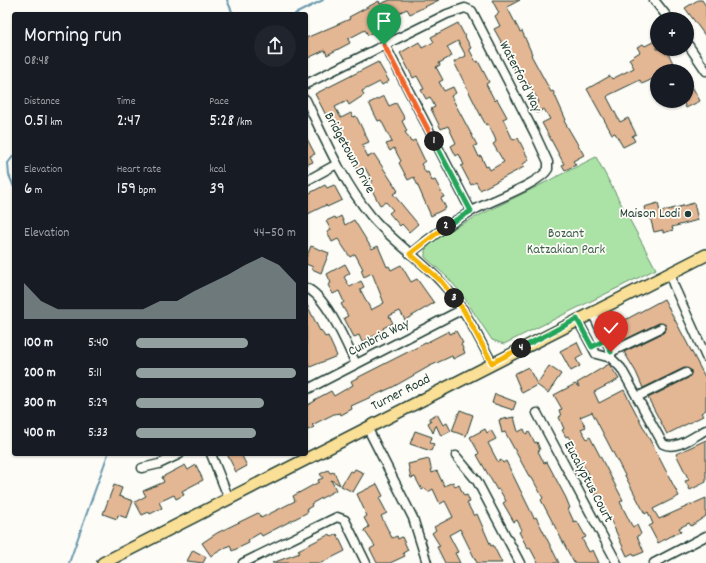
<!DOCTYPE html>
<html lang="en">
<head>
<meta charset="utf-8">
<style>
  body { margin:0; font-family:Dekko,sans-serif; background:#20242c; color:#f1f3f6; height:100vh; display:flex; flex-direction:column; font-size:15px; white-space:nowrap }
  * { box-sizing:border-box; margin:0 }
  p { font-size:13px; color:#9ea1a6 }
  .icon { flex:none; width:22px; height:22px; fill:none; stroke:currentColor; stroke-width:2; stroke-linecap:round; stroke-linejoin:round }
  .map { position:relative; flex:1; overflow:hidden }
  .drawer { position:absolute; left:12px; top:12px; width:296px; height:444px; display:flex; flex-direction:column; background:#171b24; border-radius:4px; box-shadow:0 1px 3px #0004 }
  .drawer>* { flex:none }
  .controls { position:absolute; left:650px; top:12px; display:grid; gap:8px }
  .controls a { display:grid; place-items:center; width:44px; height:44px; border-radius:50%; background:#171b24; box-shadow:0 1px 3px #0004; font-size:20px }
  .pin { position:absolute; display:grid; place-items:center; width:34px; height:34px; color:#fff; margin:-41px -17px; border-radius:50% 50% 50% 0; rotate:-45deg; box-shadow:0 0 4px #0007 }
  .pin .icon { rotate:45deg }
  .km { position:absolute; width:20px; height:20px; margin:-10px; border-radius:50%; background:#222; color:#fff; font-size:11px; line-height:20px; text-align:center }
  .round { display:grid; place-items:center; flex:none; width:42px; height:42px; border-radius:21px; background:#20242c }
  .overview { display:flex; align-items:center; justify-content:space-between; height:68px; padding:0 12px }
  h1 { font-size:22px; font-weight:600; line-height:30px }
  .stats { display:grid; grid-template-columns:repeat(3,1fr); gap:6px; height:68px; padding:4px 12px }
  .stats div { display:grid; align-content:center }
  .stats b { font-size:17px; font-weight:600 }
  .stats small { font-size:11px; font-weight:400 }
  .stats p { font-size:11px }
  .chart { height:112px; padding:8px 12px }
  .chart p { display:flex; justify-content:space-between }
  .chart svg { width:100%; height:72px; margin-top:4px; fill:#92a19f; opacity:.7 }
  ul { padding:0 12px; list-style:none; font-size:13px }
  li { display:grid; grid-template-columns:64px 48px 1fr; align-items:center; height:30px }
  li i { height:10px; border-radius:5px; background:#92a19f }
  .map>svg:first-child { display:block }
</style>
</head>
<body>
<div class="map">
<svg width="706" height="563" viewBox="0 0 706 563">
  <rect width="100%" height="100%" fill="#fdfcf7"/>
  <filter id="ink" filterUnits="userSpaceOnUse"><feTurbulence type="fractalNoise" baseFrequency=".025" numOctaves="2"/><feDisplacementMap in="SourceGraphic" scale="8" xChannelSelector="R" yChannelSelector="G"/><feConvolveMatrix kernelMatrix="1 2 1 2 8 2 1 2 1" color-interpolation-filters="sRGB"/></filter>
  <g filter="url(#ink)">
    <polygon fill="#abe3a6" stroke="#65906d" points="596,157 656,269 504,344 492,340 461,293 447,277 425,257 425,250 435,240 448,231"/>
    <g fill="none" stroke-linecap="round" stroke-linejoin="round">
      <g stroke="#6b99ad" stroke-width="2">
        <polyline points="227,0 233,14"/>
        <polyline points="295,14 323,0"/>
        <polyline points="14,155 8,163 9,175 14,187"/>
        <polyline points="69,563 108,454"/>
      </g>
    </g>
    <g fill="#e4b794" stroke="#1f3d34" fill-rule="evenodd">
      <polygon points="390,0 439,0 410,14 407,9 396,14 399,20 388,25 387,22 377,27 378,30 368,35 365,30 348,39 350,43 327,55 325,50 306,59 306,38 350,19 349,17 379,1 380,4"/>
      <polygon points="492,0 520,0 507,7 520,32 522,31 532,54 531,55 551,92 553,91 566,120 564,121 584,155 573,161 576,165 565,170 562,165 564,164 542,123 550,119 544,109 537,113 533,105 539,102 527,81 522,84 512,64 513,63 494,29 500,26 495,16 499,13"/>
      <polygon points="698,0 702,0 706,6 706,37 685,8"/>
      <path d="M458 23 471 48 469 49 476 62 478 61 489 82 486 84 495 101 497 99 507 117 503 119 513 140 518 138 529 160 523 164 524 167 480 190 476 182 471 185 461 166 464 165 459 154 456 156 451 146 456 143 448 126 441 129 431 109 435 107 430 97 426 99 421 90 424 89 417 76 413 78 400 53 419 42 422 48 434 42 431 37ZM458 41 466 56 454 62 482 118 486 125 488 124 495 138 496 142 493 144 504 162 490 170 488 166 486 167 481 156 479 157 474 146 477 145 451 96 456 93 453 87 444 91 439 82 443 80 436 67 440 65 439 63 452 56 447 47Z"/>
      <polygon points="657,40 657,49 661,49 666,54 668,53 677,71 657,71 657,77 642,84 640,80 609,95 607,97 620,122 628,118 636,134 632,136 635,141 623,147 615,133 612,134 587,89 610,76 612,79 634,68 629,59 640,52 637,47 643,44 645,46"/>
      <polygon points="378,62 389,81 382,85 380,82 362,91 364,95 349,105 347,101 335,107 341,118 351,113 353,117 356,116 369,142 362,145 368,157 374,154 398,191 393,194 418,224 409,232 402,224 400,226 389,213 393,210 386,202 380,205 369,185 373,182 365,168 359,172 338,132 340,131 334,118 329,121 315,94"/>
      <polygon points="687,77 700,101 686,108 683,101 687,101"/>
      <polygon points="384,96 389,106 396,103 405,119 402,121 407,131 405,132 411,142 415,140 425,161 421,164 426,173 428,172 432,181 435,180 444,197 441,198 446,208 431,216 414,177 408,180 399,163 401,161 394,148 390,151 386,144 392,142 381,120 378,121 369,103"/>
      <polygon points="306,137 315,154 310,156 313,162 306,165"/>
      <polygon points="325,185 327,188 334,185 342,200 327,207 326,205 306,215 306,195"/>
      <polygon points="658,203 660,212 694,203 698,220 672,227 673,230 663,233 663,230 654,232 650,217 647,218 644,207"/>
      <polygon points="341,216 345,225 354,220 372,249 378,246 387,267 389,266 391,270 401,265 411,282 417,279 434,303 405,320 400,311 389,316 393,323 383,328 384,331 362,342 359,335 354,337 344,318 348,316 341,304 344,302 339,291 333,294 328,285 331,283 327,274 345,264 350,273 344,277 350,287 361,281 364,287 360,289 371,310 384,303 372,273 364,277 361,270 363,269 355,254 350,257 338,239 332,242 327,232 331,230 326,221 335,217 336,219"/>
      <polygon points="311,246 329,253 321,273 312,269 313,267 306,264 306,258"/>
      <polygon points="664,299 706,379 706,410 701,413 703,416 667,434 648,398 688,378 691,374 691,370 684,368 643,388 636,372 624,352 663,333 666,329 666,325 659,323 620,342 612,327"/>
      <polygon points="306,303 320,331 321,330 325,337 328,336 337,356 310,367 306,359"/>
      <polygon points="449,331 450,334 456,331 463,343 461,344 465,353 453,359 452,356 430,366 393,387 351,406 352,409 341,415 340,413 334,414 312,425 314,427 308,430 306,425 306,406 315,401 314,400 331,391 334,396 353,385 351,381"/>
      <polygon points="577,342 583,355 576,359 580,366 571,371 560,351"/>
      <polygon points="609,364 619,379 594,392 599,403 624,390 679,496 653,509 659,519 706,498 706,516 691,526 689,523 679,528 681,531 658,543 649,526 653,524 648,512 645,514 592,412 580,417 586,427 581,429 587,439 590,437 623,500 620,502 631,524 633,527 637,525 641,534 637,536 644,552 634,556 633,553 627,556 608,514 606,515 602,508 605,506 599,494 596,496 587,479 590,477 583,465 581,466 572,449 575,448 568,436 566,437 562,430 564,429 559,417 561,416 559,410 562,409 554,395 575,384 579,387 577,383"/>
      <polygon points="549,366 561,374 548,393 537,385 522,393 514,374 528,367 537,384"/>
      <polygon points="495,394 516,402 513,410 492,403"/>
      <polygon points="460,410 473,415 466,436 452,431"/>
      <polygon points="437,414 443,425 447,423 451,431 441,436 436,425 433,433 428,423 431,421 429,418"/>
      <polygon points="514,417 518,432 524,429 526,434 529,432 535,443 537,442 540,450 538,451 544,463 547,462 566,498 570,508 568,509 574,522 577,521 586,537 582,539 589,552 593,550 599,563 574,563 541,500 543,498 532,478 530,478 505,432 502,433 499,420"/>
      <polygon points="485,429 487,433 491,430 496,439 488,443 498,462 501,460 503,463 506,461 534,518 536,517 559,563 538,563 530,548 528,549 519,532 522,530 517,520 514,522 503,503 506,501 499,489 497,490 477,455 479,453 470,437"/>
      <polygon points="415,431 432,437 430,443 434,444 431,451 410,444"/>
      <polygon points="706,440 706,482 690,490 685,481 689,480 676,454"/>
      <polygon points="227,454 241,454 247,466 236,472"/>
      <polygon points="429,459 432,473 437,471 444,486 453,482 455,487 459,485 464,496 467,495 470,502 467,503 474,516 477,514 491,546 493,545 502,563 477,563 460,529 449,535 458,552 455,553 460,563 445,563 437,547 440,546 432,533 436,530 434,527 453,517 445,501 440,504 433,489 428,492 425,488 422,490 415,477 411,478 408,464"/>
      <polygon points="185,465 188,470 196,465 203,480 182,491 184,495 176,499 174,495 159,502 162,508 150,514 149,512 142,515 135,502 146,496 143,491 164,482 162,477"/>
      <polygon points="355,469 364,473 353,492 341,486 350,471 353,472"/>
      <polygon points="328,470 330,473 334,472 340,485 331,480 336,490 311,504 312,506 307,509 308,512 262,536 260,533 248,540 249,543 232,551 230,545 211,556 202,543 217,533 258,513 261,518 295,501 293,496 319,482 318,480 323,478 320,474"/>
      <polygon points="377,484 383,496 379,498 387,513 381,516 392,538 397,536 398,539 402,537 408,550 403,553 405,556 390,563 377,563 370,549 375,546 364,530 369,527 364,518 367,516 357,494"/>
      <polygon points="114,485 122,488 119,496 133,501 127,518 118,515 117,519 103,514"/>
      <polygon points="330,534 332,537 337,534 345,551 321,563 272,563 300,553 298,550"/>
      <polygon points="193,550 206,557 203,563 187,561"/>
    </g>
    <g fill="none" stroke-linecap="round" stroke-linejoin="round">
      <defs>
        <g id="minor">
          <polyline points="654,0 669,19"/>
          <polyline points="687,43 706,71"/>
          <polyline points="385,45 471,211"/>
          <path d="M306 84 447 14 465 8 472 11 535 134 548 162V169C540 184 487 202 470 212 448 224 429 238 410 254"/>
          <path d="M306 100C325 140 343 182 371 216 392 241 419 258 440 281 463 305 477 334 492 363"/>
          <polyline points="306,181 337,164"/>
          <polyline points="671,272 673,284 706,357"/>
          <path d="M306 288C326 295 347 345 356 364"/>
          <polyline points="577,319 596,354 611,358 611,352 592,312"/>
          <polyline points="611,352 661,328"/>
          <path d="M611 358 621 368 663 444C676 451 694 436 706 430"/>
          <polyline points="306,390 463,309"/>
          <polyline points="637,397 686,373"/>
          <polyline points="537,413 617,563"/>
          <polyline points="367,427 413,518 427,563"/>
          <polyline points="211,454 229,499"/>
          <polyline points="456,456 477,481 520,563"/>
          <polyline points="142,468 159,464 180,454"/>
          <polyline points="243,563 337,517 345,520 366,563"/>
          <polyline points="654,563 706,536"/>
        </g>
        <polyline id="major" points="103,563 706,255"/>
      </defs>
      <use href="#minor" stroke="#1f3d34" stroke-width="11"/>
      <use href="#major" stroke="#1f3d34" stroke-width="14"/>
      <use href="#minor" stroke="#fdfcf7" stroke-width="8"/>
      <use href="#major" stroke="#fadf96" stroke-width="11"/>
    </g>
  </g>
  <g fill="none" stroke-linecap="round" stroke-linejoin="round" filter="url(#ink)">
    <defs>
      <polyline id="split-1" points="384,45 434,141"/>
      <polyline id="split-2" points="434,141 471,211 446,226"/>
      <polyline id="split-3" points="446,226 410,254 440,280 454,298"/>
      <polyline id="split-4" points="454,298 463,309 492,363 521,348"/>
      <polyline id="split-5" points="521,348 577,319 592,347 605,340 611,352"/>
    </defs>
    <use href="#split-1" stroke="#fff" stroke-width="8"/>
    <use href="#split-2" stroke="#fff" stroke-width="8"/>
    <use href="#split-3" stroke="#fff" stroke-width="8"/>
    <use href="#split-4" stroke="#fff" stroke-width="8"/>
    <use href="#split-5" stroke="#fff" stroke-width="8"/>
    <use href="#split-1" stroke="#f0652b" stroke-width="5"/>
    <use href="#split-2" stroke="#22a559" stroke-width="5"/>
    <use href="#split-3" stroke="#f5b400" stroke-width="5"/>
    <use href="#split-4" stroke="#f5b400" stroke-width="5"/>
    <use href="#split-5" stroke="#22a559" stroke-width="5"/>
  </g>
  <circle fill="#1f3d34" stroke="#fdfcf7" stroke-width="1.5" cx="688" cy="214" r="4"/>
  <g text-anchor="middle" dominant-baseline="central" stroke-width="3.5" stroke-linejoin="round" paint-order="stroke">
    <g font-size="14" fill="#1f3d34" stroke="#fdfcf7">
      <text transform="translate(520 77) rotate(63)">Waterford Way</text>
      <text transform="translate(349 153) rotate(61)">Bridgetown Drive</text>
      <text transform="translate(379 338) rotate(-27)">Cumbria Way</text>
      <text transform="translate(401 393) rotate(-27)">Turner Road</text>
      <text transform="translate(588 482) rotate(62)">Eucalyptus Court</text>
    </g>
    <g font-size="14" fill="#1f3d34" stroke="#fdfcf7" text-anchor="end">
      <text x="680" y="214">Maison Lodi</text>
    </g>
    <g font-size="14" fill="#3b5e4b" stroke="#fdfcf7">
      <text x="566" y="234">Bozant<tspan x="566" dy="16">Katzakian Park</tspan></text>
    </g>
  </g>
</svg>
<div class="controls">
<a>+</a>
<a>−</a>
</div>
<div class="pin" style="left:384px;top:45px;background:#1e9e55"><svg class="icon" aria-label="arrive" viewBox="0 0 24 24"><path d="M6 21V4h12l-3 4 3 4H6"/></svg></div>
<div class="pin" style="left:611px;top:352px;background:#d93025"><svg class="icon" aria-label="check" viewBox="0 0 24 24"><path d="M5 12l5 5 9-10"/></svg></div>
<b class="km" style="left:434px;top:141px">1</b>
<b class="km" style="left:446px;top:226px">2</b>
<b class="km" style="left:454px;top:298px">3</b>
<b class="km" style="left:521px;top:348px">4</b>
<section class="drawer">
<div class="overview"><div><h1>Morning run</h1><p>08:48</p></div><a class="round"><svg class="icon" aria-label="share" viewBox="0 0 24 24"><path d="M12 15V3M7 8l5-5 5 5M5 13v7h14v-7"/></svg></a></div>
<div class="stats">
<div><p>Distance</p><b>0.51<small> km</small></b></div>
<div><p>Time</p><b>2:47</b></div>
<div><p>Pace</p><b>5:28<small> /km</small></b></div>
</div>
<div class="stats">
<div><p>Elevation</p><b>6<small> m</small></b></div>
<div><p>Heart rate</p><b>159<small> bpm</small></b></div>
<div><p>kcal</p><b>39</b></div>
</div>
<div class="chart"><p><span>Elevation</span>44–50 m</p>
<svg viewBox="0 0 160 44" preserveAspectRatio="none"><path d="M0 44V22L10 33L20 38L30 38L40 38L50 38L60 38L70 38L80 33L90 33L100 27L110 22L120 17L130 11L140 6L150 11L160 22V44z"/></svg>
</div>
<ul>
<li><b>100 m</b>5:40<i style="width:70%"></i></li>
<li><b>200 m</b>5:11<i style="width:100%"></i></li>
<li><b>300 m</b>5:29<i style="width:80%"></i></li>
<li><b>400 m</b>5:33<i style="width:75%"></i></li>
</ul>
</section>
</div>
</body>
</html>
